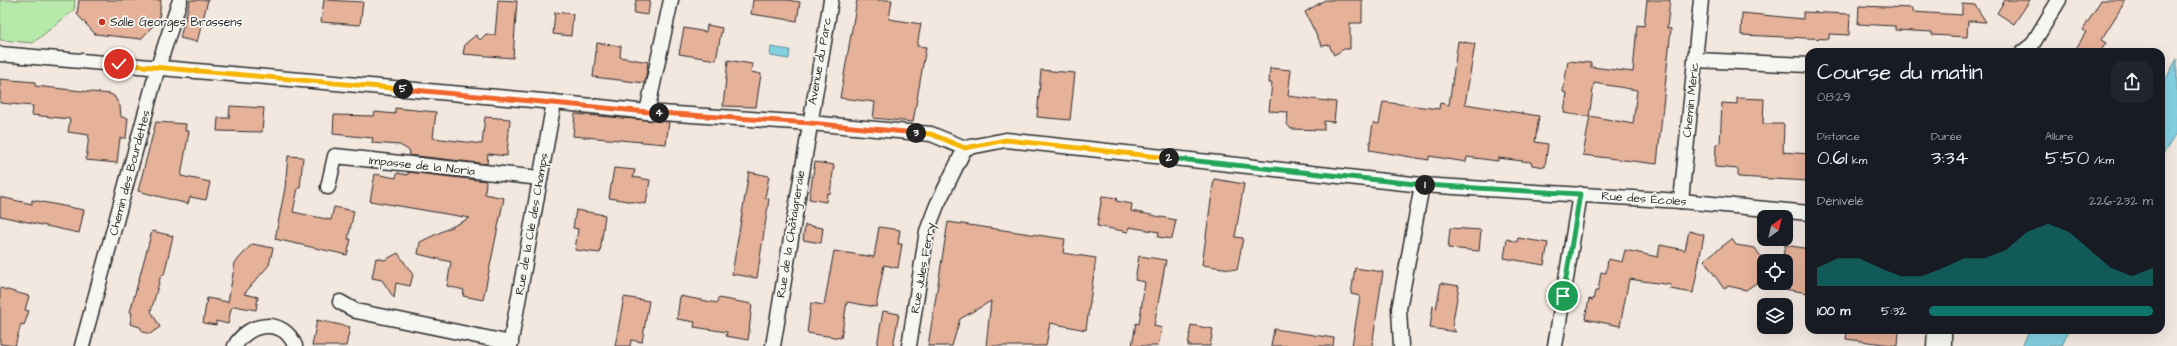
<!DOCTYPE html>
<html lang="fr">
<head>
<meta charset="utf-8">
<style>
  body { margin:0; font-family:"Architects Daughter",sans-serif; background:#20242c; color:#f1f3f6; height:100vh; display:flex; flex-direction:column; font-size:15px; white-space:nowrap }
  * { box-sizing:border-box; margin:0 }
  p { font-size:13px; color:#9ea1a6 }
  .icon { flex:none; width:22px; height:22px; fill:none; stroke:currentColor; stroke-width:2; stroke-linecap:round; stroke-linejoin:round }
  .map { position:relative; flex:1; overflow:hidden }
  .side { position:absolute; left:1805px; top:48px; width:360px; height:286px; display:flex; flex-direction:column; background:#171b24; border-radius:12px; box-shadow:0 4px 16px #0002 }
  .side>* { flex:none }
  .needle { width:26px; rotate:34deg }
  .buttons { position:absolute; left:1757px; top:210px; display:grid; gap:8px }
  .buttons a { display:grid; place-items:center; width:36px; height:36px; border-radius:8px; background:#171b24; box-shadow:0 4px 16px #0002; font-size:20px }
  .pin { position:absolute; display:grid; place-items:center; width:34px; height:34px; color:#fff; margin:-17px; border:2px solid #fff; border-radius:50%; box-shadow:0 1px 4px #0007 }
  .km { position:absolute; width:20px; height:20px; margin:-10px; border-radius:50%; background:#222; color:#fff; font-size:11px; line-height:20px; text-align:center }
  .round { display:grid; place-items:center; flex:none; width:42px; height:42px; border-radius:12px; background:#20242c }
  .head { display:flex; align-items:center; justify-content:space-between; height:68px; padding:0 12px }
  h1 { font-size:22px; font-weight:600; line-height:30px }
  .metrics { display:grid; grid-template-columns:repeat(3,1fr); gap:6px; height:68px; padding:4px 12px }
  .metrics div { display:grid; align-content:center }
  .metrics b { font-size:20px; font-weight:600 }
  .metrics small { font-size:11px; font-weight:400 }
  .metrics p { font-size:11px }
  .chart { height:112px; padding:8px 12px }
  .chart p { display:flex; justify-content:space-between }
  .chart svg { width:100%; height:72px; margin-top:4px; fill:#0f766e; opacity:.7 }
  ul { padding:0 12px; list-style:none; font-size:13px }
  li { display:grid; grid-template-columns:64px 48px 1fr; align-items:center; height:30px }
  li i { height:10px; border-radius:5px; background:#0f766e }
  .map>svg:first-child { display:block }
</style>
</head>
<body>
<div class="map">
<svg width="2177" height="346" viewBox="0 0 2177 346">
  <rect width="100%" height="100%" fill="#f3e8e0"/>
  <filter id="ink" filterUnits="userSpaceOnUse"><feTurbulence type="fractalNoise" baseFrequency=".025" numOctaves="2"/><feDisplacementMap in="SourceGraphic" scale="8" xChannelSelector="R" yChannelSelector="G"/><feConvolveMatrix kernelMatrix="1 2 1 2 8 2 1 2 1" color-interpolation-filters="sRGB"/></filter>
  <g filter="url(#ink)">
    <polygon fill="#b7e9aa" stroke="#718a6a" points="0,0 75,0 74,10 33,43 0,40"/>
    <g fill="#84d1e2" stroke="#608f99">
      <polygon points="771,47 790,50 789,59 770,56"/>
      <polygon points="2177,59 2177,133 2161,157 2161,87"/>
      <polygon points="2030,330 2068,330 2062,346 2022,346"/>
    </g>
    <g fill="#e6b199" stroke="#2b2b2b">
      <polygon points="79,0 161,0 159,19 141,39 95,34 77,14"/>
      <polygon points="190,0 208,0 197,42 180,38"/>
      <polygon points="324,0 363,2 360,25 321,22"/>
      <polygon points="498,0 517,1 513,58 463,54 465,44 476,35 480,40 486,34 495,35"/>
      <polygon points="636,0 650,0 648,15 634,13"/>
      <polygon points="753,0 787,0 800,2 797,21 751,14"/>
      <polygon points="857,0 892,0 889,19 921,24 917,46 926,47 913,122 873,118 875,102 840,98"/>
      <polygon points="1325,0 1362,0 1362,23 1350,23 1350,49 1344,49 1334,55 1329,45 1322,46 1305,12"/>
      <polygon points="1647,0 1670,0 1667,28 1671,29 1657,164 1583,155 1590,116 1633,124 1637,90 1594,83 1589,117 1564,113 1567,93 1563,92 1568,61 1591,63 1591,67 1633,72 1637,25 1644,26"/>
      <polygon points="2005,0 2030,0 2014,24 1997,13"/>
      <polygon points="2101,0 2126,0 2101,40 2106,43 2100,52 2074,52 2086,32 2083,30"/>
      <polygon points="1962,4 1975,5 1986,22 1968,21 1967,37 1932,35 1932,32 1895,30 1895,26 1858,24 1859,6 1913,8 1913,12 1962,15"/>
      <polygon points="555,12 573,14 571,36 553,34"/>
      <polygon points="1803,12 1850,14 1849,35 1829,34 1829,39 1741,35 1742,13 1803,19"/>
      <polygon points="707,25 722,28 716,60 679,54 684,28 706,32"/>
      <polygon points="1458,41 1475,44 1465,104 1539,116 1535,142 1548,144 1545,167 1532,165 1531,162 1498,158 1498,161 1467,157 1466,162 1429,156 1429,160 1369,150 1373,123 1379,124 1383,102 1439,109 1440,103 1449,105"/>
      <polygon points="597,43 621,46 620,57 648,62 645,83 593,77"/>
      <polygon points="728,60 752,64 751,72 761,74 756,107 723,106"/>
      <polygon points="1270,68 1291,70 1288,96 1336,102 1334,122 1324,121 1324,130 1291,129 1287,124 1288,112 1269,111 1272,83 1269,83"/>
      <polygon points="1041,70 1075,73 1070,120 1037,117"/>
      <polygon points="0,79 35,82 35,86 110,94 114,96 120,106 121,117 128,118 126,138 120,138 117,163 86,160 89,135 68,132 70,119 32,115 33,106 0,103"/>
      <polygon points="1737,98 1764,99 1763,124 1784,124 1783,152 1809,154 1809,181 1738,177 1738,169 1715,167 1716,144 1720,144 1722,103 1737,104"/>
      <polygon points="230,106 264,108 262,132 217,131 218,118 229,118"/>
      <polygon points="395,108 436,112 433,138 482,144 485,117 510,119 507,156 488,154 487,164 409,155 410,151 400,145 372,143 373,138 333,134 334,115 374,116 375,112 395,114"/>
      <polygon points="575,114 669,122 666,144 573,136"/>
      <polygon points="156,122 186,124 185,131 189,131 181,176 210,182 206,200 190,197 188,204 138,191"/>
      <polygon points="288,156 303,157 300,188 298,188 293,212 331,220 334,207 354,211 348,239 351,239 347,255 275,239 285,188"/>
      <polygon points="815,162 834,165 830,194 827,193 826,202 809,199"/>
      <polygon points="614,168 635,170 633,177 650,180 646,204 609,198"/>
      <polygon points="408,172 486,181 485,194 504,198 483,300 463,296 464,290 447,286 451,262 418,254 420,242 470,218 370,201 375,174 396,178 397,173 408,175"/>
      <polygon points="749,172 769,176 765,198 769,199 757,278 732,274"/>
      <polygon points="1214,179 1244,184 1235,237 1243,238 1237,270 1202,265"/>
      <polygon points="1102,196 1117,198 1116,201 1132,204 1131,211 1176,220 1172,239 1158,237 1159,232 1129,227 1128,232 1097,226"/>
      <polygon points="0,197 32,204 32,200 84,210 79,233 0,216"/>
      <polygon points="576,210 605,215 600,253 575,250 578,229 573,228"/>
      <polygon points="948,222 1065,239 1063,253 1096,258 1086,330 1050,323 1046,346 986,346 991,301 960,319 952,346 928,346"/>
      <polygon points="805,225 823,228 821,243 803,240"/>
      <polygon points="879,227 900,230 898,244 902,244 898,268 884,265 876,307 847,302 841,338 807,333 811,303 824,305 834,251 874,257"/>
      <polygon points="1450,228 1481,230 1479,251 1448,248"/>
      <polygon points="152,231 173,236 164,275 161,275 151,311 160,327 150,334 143,332 140,327 130,324 132,313 130,312"/>
      <polygon points="1689,231 1704,235 1693,293 1670,289 1671,285 1629,279 1620,326 1585,319 1589,299 1593,300 1595,291 1598,291 1601,272 1606,273 1608,259 1622,262 1625,250 1658,257 1660,245 1685,250"/>
      <polygon points="1518,238 1548,243 1544,265 1504,258 1507,239 1517,242"/>
      <polygon points="1732,239 1736,245 1755,248 1764,261 1764,283 1759,281 1746,290 1728,286 1724,289 1704,260"/>
      <polygon points="252,244 273,248 269,265 244,294 258,297 256,310 234,306 231,309 228,324 216,321 216,325 203,323 207,298 228,302 235,263"/>
      <polygon points="1785,245 1809,249 1809,293 1784,289 1765,283 1786,283 1786,261 1782,261"/>
      <polygon points="398,253 413,275 410,286 396,283 394,298 382,280 372,278 376,258 385,260"/>
      <polygon points="1139,256 1166,260 1154,326 1162,328 1158,346 1132,346 1136,323 1139,324 1145,282 1135,280"/>
      <polygon points="1355,268 1383,272 1372,346 1352,346 1360,296 1351,294"/>
      <polygon points="1441,283 1459,286 1452,327 1456,332 1430,328 1433,306 1436,309"/>
      <polygon points="0,288 29,296 25,310 29,311 24,325 21,324 15,346 0,344"/>
      <polygon points="680,296 717,303 718,298 752,304 748,340 726,336 727,332 694,327 695,322 677,319"/>
      <polygon points="624,297 649,301 642,342 631,340 630,346 615,346"/>
      <polygon points="883,311 899,314 893,346 877,346"/>
      <polygon points="317,320 350,327 346,346 312,346"/>
      <polygon points="1191,325 1213,329 1210,346 1188,346"/>
      <polygon points="1274,329 1334,338 1333,346 1271,346"/>
      <polygon points="1847,330 1899,330 1898,346 1846,339"/>
    </g>
    <g fill="none" stroke-linecap="round" stroke-linejoin="round">
      <defs>
        <g id="street">
          <polyline points="2023,52 2032,45 2059,0"/>
          <polyline points="0,54 554,102 647,112 810,123 931,134 965,148 1006,140 1422,185 1681,201 1809,213"/>
          <polyline points="1695,60 1809,65"/>
          <polyline points="647,112 671,0"/>
          <polyline points="328,187 335,156 540,178"/>
          <polyline points="1681,201 1701,0"/>
          <polyline points="340,302 356,311 511,343"/>
          <polyline points="82,346 158,67 180,0"/>
          <path d="M235 346C248 322 284 317 295 346"/>
          <polyline points="510,346 554,102"/>
          <polyline points="773,346 831,0"/>
          <polyline points="909,346 927,231 937,205 965,148"/>
          <polyline points="1401,346 1399,309 1422,185"/>
          <polyline points="1555,346 1580,194"/>
          <polyline points="1934,346 1935,330"/>
          <polyline points="1944,346 1944,330"/>
        </g>
      </defs>
      <use href="#street" stroke="#2b2b2b" stroke-width="17"/>
      <use href="#street" stroke="#f6f6f2" stroke-width="14"/>
    </g>
  </g>
  <g fill="none" stroke-linecap="round" stroke-linejoin="round" filter="url(#ink)">
    <defs>
      <polyline id="split-1" points="1425,185 1580,194 1563,296"/>
      <polyline id="split-2" points="1169,158 1425,185"/>
      <polyline id="split-3" points="916,133 931,134 965,148 1006,140 1169,158"/>
      <polyline id="split-4" points="659,113 810,123 916,133"/>
      <polyline id="split-5" points="403,89 659,113"/>
      <polyline id="split-6" points="119,64 403,89"/>
    </defs>
    <use href="#split-1" stroke="#fff" stroke-width="8"/>
    <use href="#split-2" stroke="#fff" stroke-width="8"/>
    <use href="#split-3" stroke="#fff" stroke-width="8"/>
    <use href="#split-4" stroke="#fff" stroke-width="8"/>
    <use href="#split-5" stroke="#fff" stroke-width="8"/>
    <use href="#split-6" stroke="#fff" stroke-width="8"/>
    <use href="#split-1" stroke="#22a559" stroke-width="5"/>
    <use href="#split-2" stroke="#22a559" stroke-width="5"/>
    <use href="#split-3" stroke="#f5b400" stroke-width="5"/>
    <use href="#split-4" stroke="#f0652b" stroke-width="5"/>
    <use href="#split-5" stroke="#f0652b" stroke-width="5"/>
    <use href="#split-6" stroke="#f5b400" stroke-width="5"/>
  </g>
  <circle fill="#c8321e" stroke="#f6f6f2" stroke-width="1.5" cx="102" cy="22" r="4"/>
  <g text-anchor="middle" dominant-baseline="central" stroke-width="3.5" stroke-linejoin="round" paint-order="stroke">
    <g font-size="12" fill="#2b2b2b" stroke="#f6f6f2" text-anchor="start">
      <text x="110" y="22">Salle Georges Brassens</text>
    </g>
    <g font-size="12" fill="#2b2b2b" stroke="#f6f6f2">
      <text transform="translate(820 61) rotate(-80)">Avenue du Parc</text>
      <text transform="translate(1691 100) rotate(-84)">Chemin Méric</text>
      <text transform="translate(422 166) rotate(6)">Impasse de la Noria</text>
      <text transform="translate(130 173) rotate(-75)">Chemin des Bourdettes</text>
      <text transform="translate(1644 199) rotate(4)">Rue des Écoles</text>
      <text transform="translate(532 224) rotate(-80)">Rue de la Clé des Champs</text>
      <text transform="translate(791 234) rotate(-81)">Rue de la Châtaigneraie</text>
      <text transform="translate(923 268) rotate(-80)">Rue Jules Ferry</text>
    </g>
  </g>
</svg>
<div class="buttons">
<a><svg class="needle" viewBox="-14 -14 28 28"><path d="M0-13l5 13h-10z" fill="#e53935"/><path d="M0 13l5-13h-10z" fill="#9ea1a6"/></svg></a>
<a><svg class="icon" aria-label="locate" viewBox="0 0 24 24"><circle cx="12" cy="12" r="6"/><path d="M12 2v4M12 18v4M2 12h4M18 12h4"/></svg></a>
<a><svg class="icon" aria-label="layers" viewBox="0 0 24 24"><path d="M12 4l9 5-9 5-9-5zM3 14l9 5 9-5"/></svg></a>
</div>
<div class="pin" style="left:1563px;top:296px;background:#1e9e55"><svg class="icon" aria-label="arrive" viewBox="0 0 24 24"><path d="M6 21V4h12l-3 4 3 4H6"/></svg></div>
<div class="pin" style="left:119px;top:64px;background:#d93025"><svg class="icon" aria-label="check" viewBox="0 0 24 24"><path d="M5 12l5 5 9-10"/></svg></div>
<b class="km" style="left:1425px;top:185px">1</b>
<b class="km" style="left:1169px;top:158px">2</b>
<b class="km" style="left:916px;top:133px">3</b>
<b class="km" style="left:659px;top:113px">4</b>
<b class="km" style="left:403px;top:89px">5</b>
<section class="side">
<div class="head"><div><h1>Course du matin</h1><p>08:29</p></div><a class="round"><svg class="icon" aria-label="share" viewBox="0 0 24 24"><path d="M12 15V3M7 8l5-5 5 5M5 13v7h14v-7"/></svg></a></div>
<div class="metrics">
<div><p>Distance</p><b>0.61<small> km</small></b></div>
<div><p>Durée</p><b>3:34</b></div>
<div><p>Allure</p><b>5:50<small> /km</small></b></div>
</div>
<div class="chart"><p><span>Dénivelé</span>226–232 m</p>
<svg viewBox="0 0 160 44" preserveAspectRatio="none"><path d="M0 44V33L10 27L20 27L30 33L40 38L50 38L60 33L70 27L80 27L90 22L100 11L110 6L120 11L130 22L140 33L150 38L160 33V44z"/></svg>
</div>
<ul>
<li><b>100 m</b>5:32<i style="width:100%"></i></li>
</ul>
</section>
</div>
</body>
</html>
